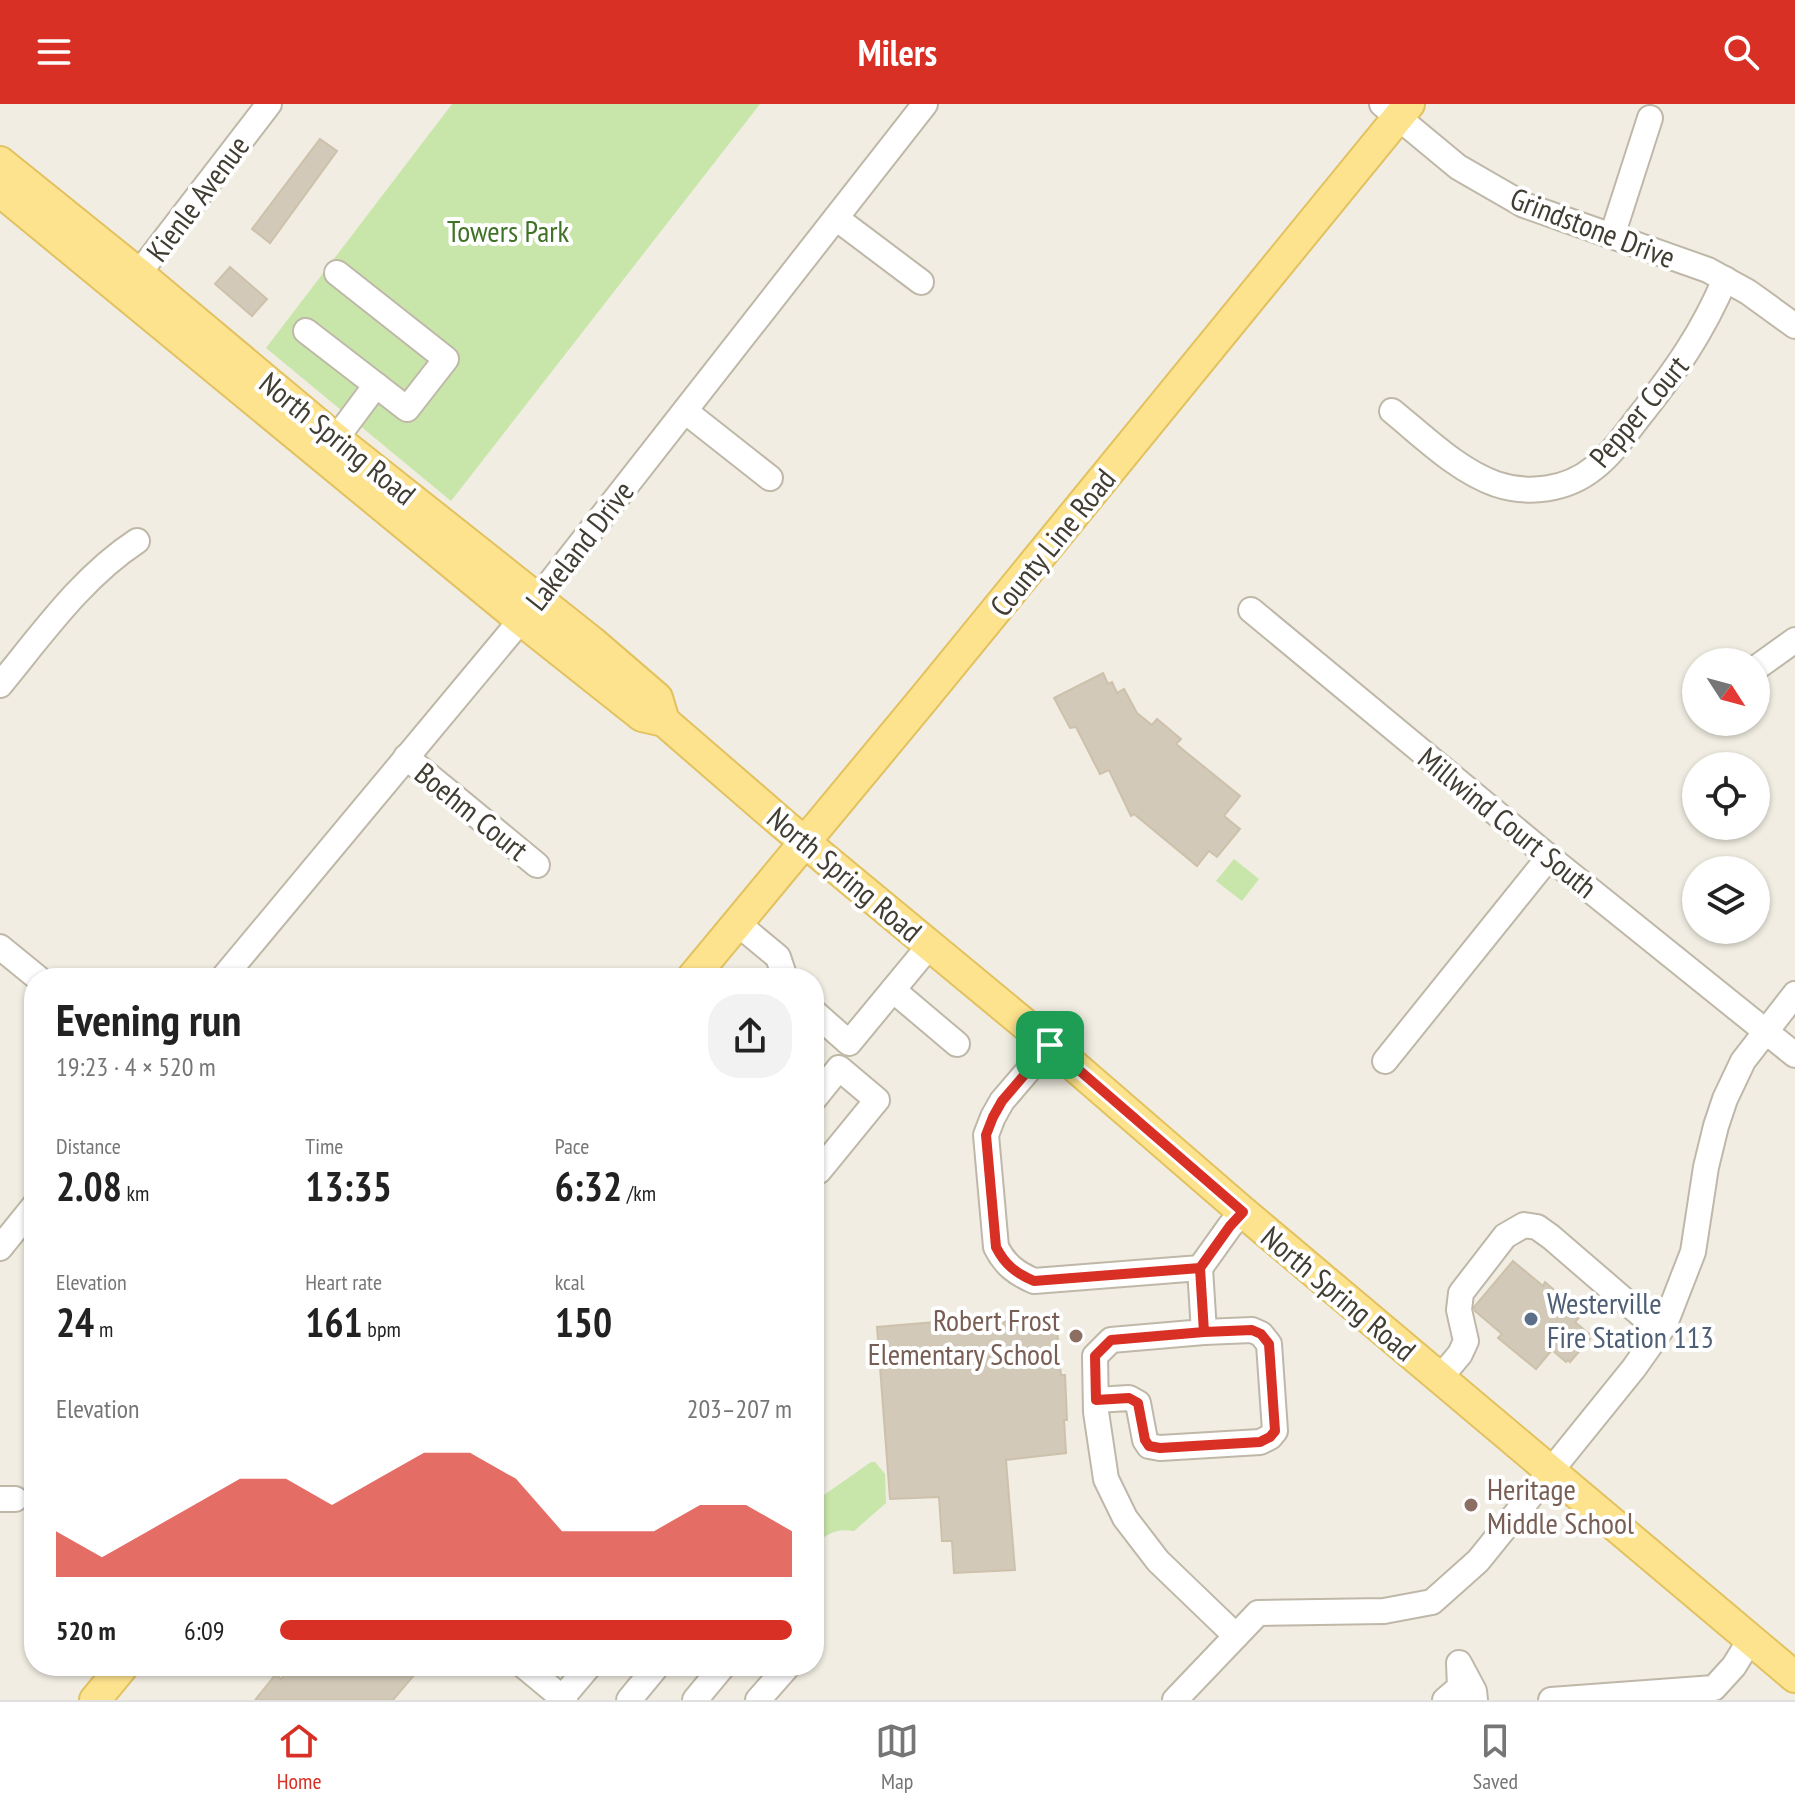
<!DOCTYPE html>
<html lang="en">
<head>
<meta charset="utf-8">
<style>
  body { margin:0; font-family:"PT Sans Narrow",sans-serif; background:#f2f2f2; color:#222; height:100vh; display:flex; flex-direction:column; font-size:30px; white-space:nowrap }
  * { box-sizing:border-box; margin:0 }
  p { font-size:26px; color:#767676 }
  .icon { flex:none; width:44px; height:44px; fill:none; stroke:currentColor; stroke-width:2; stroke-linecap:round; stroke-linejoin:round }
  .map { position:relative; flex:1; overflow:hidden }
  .sheet { position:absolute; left:24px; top:864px; width:800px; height:708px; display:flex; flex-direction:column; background:#fff; border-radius:32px; box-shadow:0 2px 6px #0004 }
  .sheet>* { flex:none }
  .needle { width:52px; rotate:126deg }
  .buttons { position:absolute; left:1682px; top:544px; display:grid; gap:16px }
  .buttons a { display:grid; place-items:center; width:88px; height:88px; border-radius:50%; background:#fff; box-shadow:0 2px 6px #0004; font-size:40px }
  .pin { position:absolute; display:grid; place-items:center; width:68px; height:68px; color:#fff; margin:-34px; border-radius:16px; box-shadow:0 4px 12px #0006 }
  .round { display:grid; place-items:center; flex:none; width:84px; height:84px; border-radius:32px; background:#f2f2f2 }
  .summary { display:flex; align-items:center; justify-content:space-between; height:136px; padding:0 32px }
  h1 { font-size:44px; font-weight:800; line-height:60px }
  .figures { display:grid; grid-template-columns:repeat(3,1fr); gap:12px; height:136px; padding:8px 32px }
  .figures div { display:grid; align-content:center }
  .figures b { font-size:40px; font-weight:800 }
  .figures small { font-size:22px; font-weight:400 }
  .figures p { font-size:22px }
  .chart { height:224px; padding:16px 32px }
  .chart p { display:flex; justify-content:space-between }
  .chart svg { width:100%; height:144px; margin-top:8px; fill:#d93025; opacity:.7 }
  ul { padding:0 32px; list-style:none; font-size:26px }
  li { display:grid; grid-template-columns:128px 96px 1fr; align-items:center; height:60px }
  li i { height:20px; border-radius:10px; background:#d93025 }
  header { display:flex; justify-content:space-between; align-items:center; height:104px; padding:0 32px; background:#d93025; color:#fff; font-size:36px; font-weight:800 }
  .tab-bar { display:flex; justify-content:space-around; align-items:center; height:112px; border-top:2px solid #e0e0e0; background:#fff; font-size:22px; color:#767676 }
  .tab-bar a { display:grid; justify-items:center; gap:4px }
  .tab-bar .current { color:#d93025 }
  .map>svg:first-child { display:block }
</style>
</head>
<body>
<header><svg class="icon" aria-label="menu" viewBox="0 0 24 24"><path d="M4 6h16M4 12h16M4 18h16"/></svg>Milers<svg class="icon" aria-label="search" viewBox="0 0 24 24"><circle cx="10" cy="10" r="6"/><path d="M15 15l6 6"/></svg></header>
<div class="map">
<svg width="1795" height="1596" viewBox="0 0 1795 1596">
  <rect width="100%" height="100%" fill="#f1ede2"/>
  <g fill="#c8e6aa">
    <polygon points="452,0 760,0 451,397 266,244"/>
    <polygon points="1234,755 1259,775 1242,797 1216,777"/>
    <path d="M871 1358H875L885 1370 886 1399 854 1427C835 1424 829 1430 814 1440V1398Z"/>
  </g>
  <g fill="#d2c9b8" stroke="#cdc1ab" stroke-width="2">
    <polygon points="320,35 337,47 270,139 252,125"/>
    <polygon points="230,163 267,195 252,212 215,180"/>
    <polygon points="1103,569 1108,580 1112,578 1117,589 1124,585 1137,609 1152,621 1157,615 1181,635 1176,640 1240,692 1224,712 1240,725 1217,753 1209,747 1197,762 1134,710 1131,712 1109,666 1100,670 1076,623 1070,624 1054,594"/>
    <polygon points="1513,1157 1543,1182 1545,1178 1582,1210 1575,1218 1589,1230 1587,1233 1590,1235 1570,1258 1568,1256 1566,1258 1552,1246 1536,1265 1498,1234 1502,1230 1475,1207 1474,1203"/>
    <polygon points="999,1209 999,1218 1056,1214 1061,1271 1065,1271 1067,1316 1064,1316 1066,1349 1006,1356 1015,1466 954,1469 952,1437 942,1437 939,1393 890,1395 877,1223 983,1214 983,1210"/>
    <polygon points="291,1562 405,1562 415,1570 393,1596 255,1596 276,1570 281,1575"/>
  </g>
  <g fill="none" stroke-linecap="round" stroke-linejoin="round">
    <defs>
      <g id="minor">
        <polyline points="1382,0 1458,63 1524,101 1708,166 1748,188 1795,222"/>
        <polyline points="836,114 921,178"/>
        <polyline points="1612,132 1650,14"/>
        <polyline points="337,169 446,255 407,305 376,281"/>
        <polyline points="129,182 269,0"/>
        <polyline points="306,227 376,281 326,348"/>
        <polyline points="685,307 770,374"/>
        <path d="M1392 307C1424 333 1457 366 1496 380 1529 391 1567 386 1594 364 1611 351 1625 331 1638 314 1674 269 1703 228 1725 175"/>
        <polyline points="1251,506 1549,753 1795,951"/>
        <polyline points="1756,564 1795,536"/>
        <path d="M0 581C42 530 82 473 137 437"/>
        <polyline points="406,653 537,761"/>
        <polyline points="737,819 778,853 785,874"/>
        <polyline points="0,843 38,874"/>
        <polyline points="223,874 521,516 925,0"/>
        <polyline points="893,886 957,940"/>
        <polyline points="814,908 849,939 930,841"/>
        <path d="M1050 941 1002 997 993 1013 986 1031 996 1143C1005 1161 1016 1169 1034 1177L1200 1164 1230 1122 1243 1108"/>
        <polyline points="1385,957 1549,753"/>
        <polyline points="814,995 839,964 877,996 819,1067 814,1063"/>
        <polyline points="0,1144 34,1102"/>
        <polyline points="1200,1164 1204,1228 1111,1236 1095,1252 1096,1308 1106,1375 1125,1414 1158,1457 1236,1532"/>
        <polyline points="1440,1274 1460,1250 1466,1237 1459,1206 1461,1189 1505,1132 1524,1121 1537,1123 1551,1133 1660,1227"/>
        <polyline points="1096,1296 1129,1294 1138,1299 1145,1336 1149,1342 1160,1344 1260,1338 1270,1333 1275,1327 1269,1240 1261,1230 1252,1226 1204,1228"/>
        <polyline points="0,1395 15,1395"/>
        <polyline points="524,1562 565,1596"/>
        <polyline points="562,1594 589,1562"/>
        <polyline points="629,1596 657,1562"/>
        <polyline points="695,1596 723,1562"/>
        <polyline points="758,1596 788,1562"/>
        <polyline points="1175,1596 1258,1509 1384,1507 1432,1498 1478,1457 1634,1264 1665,1220 1693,1148 1706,1063 1716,1022 1725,995 1743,957 1795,890"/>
        <polyline points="1445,1596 1460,1583 1459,1559 1474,1587 1475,1596"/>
        <polyline points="1551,1596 1714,1584 1734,1562 1750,1536"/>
      </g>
      <g id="major">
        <polyline points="0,58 139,170 336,335 592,538 657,594 664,617"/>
        <polyline points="0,87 521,516 642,612 664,617 783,720 1050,941 1243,1108 1795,1573"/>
        <polyline points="692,874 925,593 1409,0"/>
        <polyline points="95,1596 123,1562"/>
      </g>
    </defs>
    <use href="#minor" stroke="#bfb8a8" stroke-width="28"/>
    <use href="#major" stroke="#e2c15f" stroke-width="34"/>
    <use href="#minor" stroke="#fff" stroke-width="24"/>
    <use href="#major" stroke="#fee38e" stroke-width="30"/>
  </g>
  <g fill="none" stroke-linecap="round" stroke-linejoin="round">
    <defs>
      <path id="route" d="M1050 941 1002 997 993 1013 986 1031 996 1143C1005 1161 1016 1169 1034 1177L1200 1164 1204 1228 1111 1236 1095 1252 1096 1296 1129 1294 1138 1299 1145 1336 1149 1342 1160 1344 1260 1338 1270 1333 1275 1327 1269 1240 1261 1230 1252 1226 1204 1228 1200 1164 1230 1122 1243 1108 1050 941"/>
    </defs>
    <use href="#route" stroke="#fff" stroke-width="16"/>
    <use href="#route" stroke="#d93025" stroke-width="10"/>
  </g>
  <circle fill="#5c6f8a" stroke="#fff" stroke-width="3" cx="1531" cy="1215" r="8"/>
  <g fill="#8d6e63" stroke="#fff" stroke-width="3">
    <circle cx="1076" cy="1232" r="8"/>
    <circle cx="1471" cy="1401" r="8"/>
  </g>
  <g text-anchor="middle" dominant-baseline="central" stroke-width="8" stroke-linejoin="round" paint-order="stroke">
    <g font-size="30" fill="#423d33" stroke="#fff">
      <text transform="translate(197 94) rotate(-53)">Kienle Avenue</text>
      <text transform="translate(1593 123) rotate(21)">Grindstone Drive</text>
      <text transform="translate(1638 307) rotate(-50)">Pepper Court</text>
      <text transform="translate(338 334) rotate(39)">North Spring Road</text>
      <text transform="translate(1052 438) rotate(-51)">County Line Road</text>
      <text transform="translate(579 441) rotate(-52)">Lakeland Drive</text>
      <text transform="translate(472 707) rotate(39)">Boehm Court</text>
      <text transform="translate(1508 718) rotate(39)">Millwind Court South</text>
      <text transform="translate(845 770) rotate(40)">North Spring Road</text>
      <text transform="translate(1339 1189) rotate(40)">North Spring Road</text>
    </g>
    <g font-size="30" fill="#407327" stroke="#fff">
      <text x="508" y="126">Towers Park</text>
    </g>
    <g font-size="30" fill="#4e5e75" stroke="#fff" text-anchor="start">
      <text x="1547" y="1198">Westerville<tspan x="1547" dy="34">Fire Station 113</tspan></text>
    </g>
    <g font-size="30" fill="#785e54" stroke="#fff" text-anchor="end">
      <text x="1060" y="1215">Robert Frost<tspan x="1060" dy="34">Elementary School</tspan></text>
      <text x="1487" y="1384" text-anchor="start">Heritage<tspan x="1487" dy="34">Middle School</tspan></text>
    </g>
  </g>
</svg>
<div class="buttons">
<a><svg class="needle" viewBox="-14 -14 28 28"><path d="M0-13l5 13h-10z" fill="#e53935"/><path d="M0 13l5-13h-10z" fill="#767676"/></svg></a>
<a><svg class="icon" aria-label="locate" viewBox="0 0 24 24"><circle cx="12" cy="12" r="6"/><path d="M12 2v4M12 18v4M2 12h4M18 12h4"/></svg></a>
<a><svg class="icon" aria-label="layers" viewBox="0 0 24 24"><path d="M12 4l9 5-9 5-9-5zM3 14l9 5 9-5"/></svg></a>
</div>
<div class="pin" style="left:1050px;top:941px;background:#1e9e55"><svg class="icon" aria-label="arrive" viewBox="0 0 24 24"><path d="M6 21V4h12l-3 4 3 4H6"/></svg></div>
<section class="sheet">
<div class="summary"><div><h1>Evening run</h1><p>19:23 · 4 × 520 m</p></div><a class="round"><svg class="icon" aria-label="share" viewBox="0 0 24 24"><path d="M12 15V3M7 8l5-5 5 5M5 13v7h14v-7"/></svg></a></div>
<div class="figures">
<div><p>Distance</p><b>2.08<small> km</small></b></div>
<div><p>Time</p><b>13:35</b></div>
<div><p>Pace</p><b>6:32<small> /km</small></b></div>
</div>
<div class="figures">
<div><p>Elevation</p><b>24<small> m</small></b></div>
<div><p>Heart rate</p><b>161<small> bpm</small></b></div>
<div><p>kcal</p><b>150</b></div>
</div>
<div class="chart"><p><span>Elevation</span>203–207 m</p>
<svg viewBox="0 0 160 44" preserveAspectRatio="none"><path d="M0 44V30L10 38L20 30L30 22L40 14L50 14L60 22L70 14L80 6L90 6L100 14L110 30L120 30L130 30L140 22L150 22L160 30V44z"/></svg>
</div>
<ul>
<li><b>520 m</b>6:09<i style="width:100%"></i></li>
</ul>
</section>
</div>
<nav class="tab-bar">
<a class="current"><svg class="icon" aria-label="home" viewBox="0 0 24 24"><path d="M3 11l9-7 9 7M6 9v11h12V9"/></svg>Home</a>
<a><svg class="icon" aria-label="map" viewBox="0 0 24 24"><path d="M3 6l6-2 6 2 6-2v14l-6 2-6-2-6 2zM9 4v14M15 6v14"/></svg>Map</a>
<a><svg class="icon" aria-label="saved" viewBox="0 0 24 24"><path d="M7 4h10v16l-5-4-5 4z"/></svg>Saved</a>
</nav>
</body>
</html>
